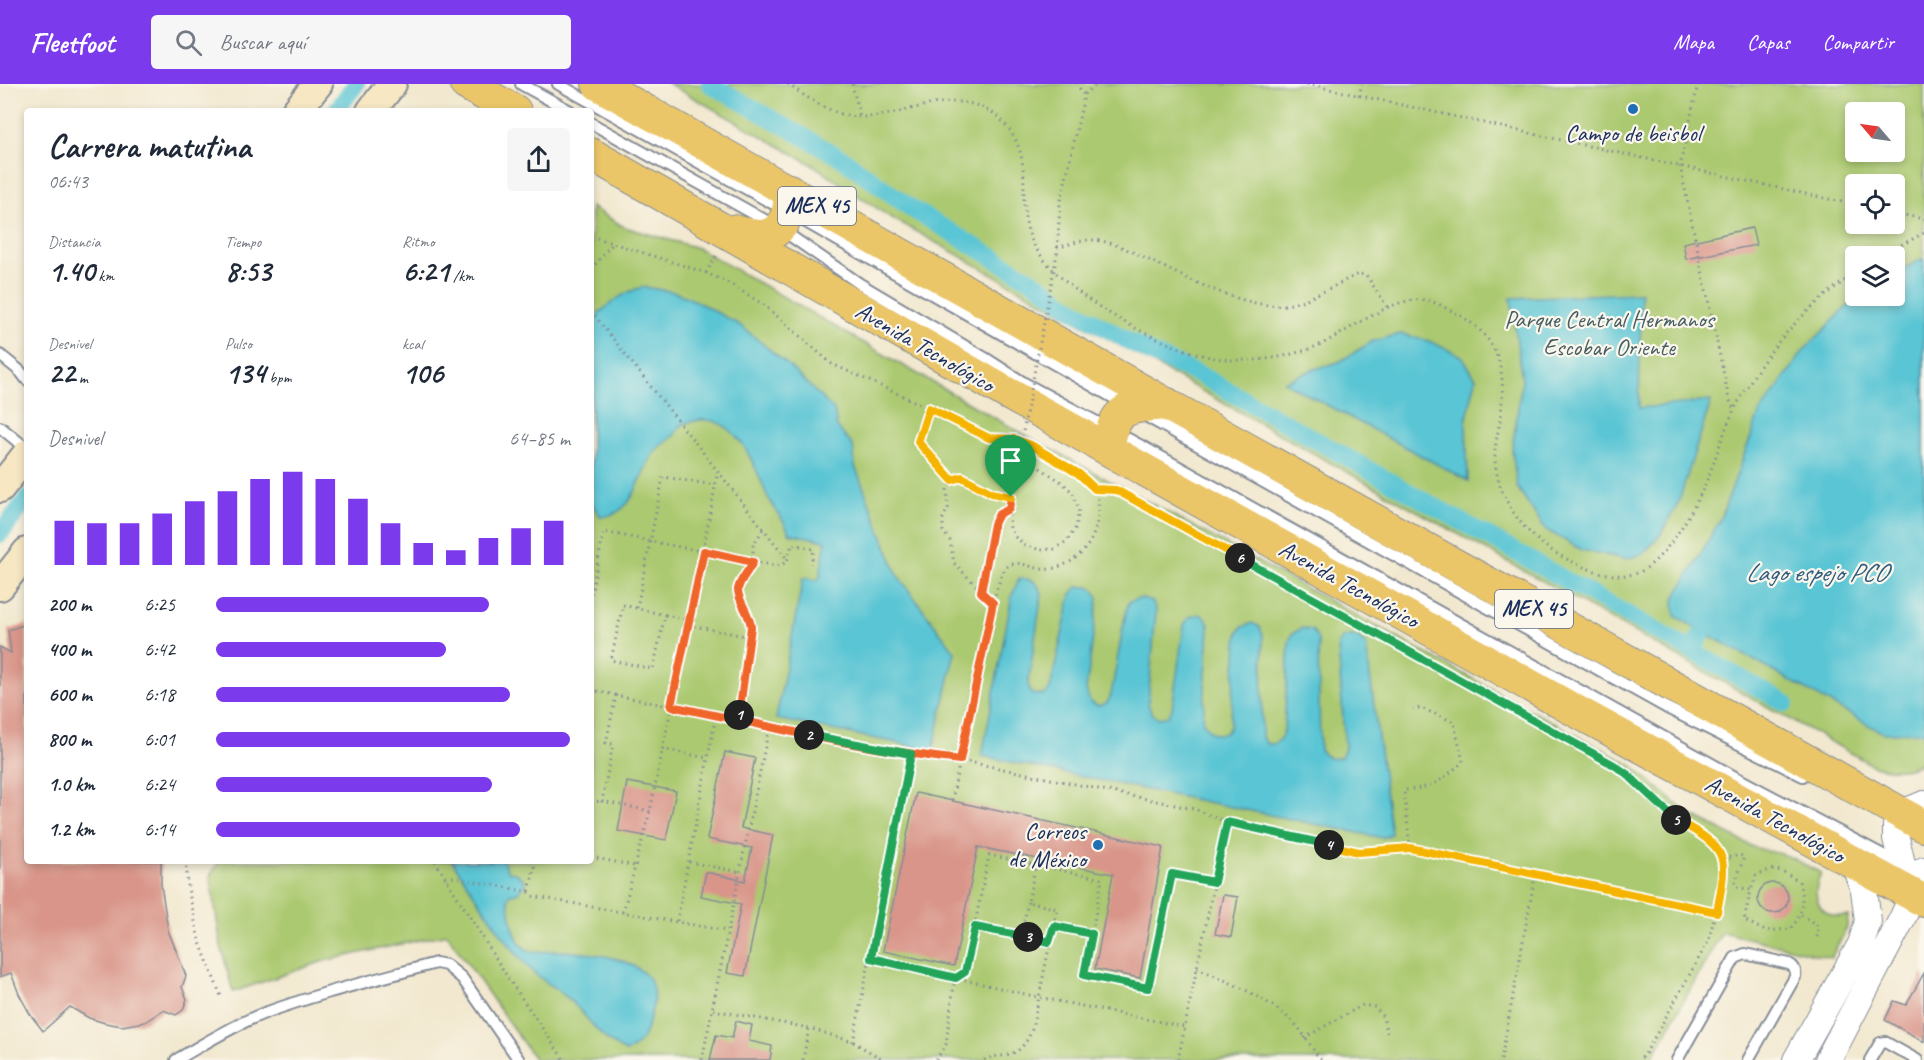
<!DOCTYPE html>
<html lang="es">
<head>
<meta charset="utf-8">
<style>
  body { margin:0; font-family:Caveat,sans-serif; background:#f6f6f7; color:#1f2937; height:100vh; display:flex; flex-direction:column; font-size:22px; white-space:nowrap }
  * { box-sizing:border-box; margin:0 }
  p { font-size:20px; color:#747a83 }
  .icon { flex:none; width:33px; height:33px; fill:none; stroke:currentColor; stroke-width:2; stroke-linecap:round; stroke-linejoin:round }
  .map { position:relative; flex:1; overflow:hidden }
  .details { position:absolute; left:24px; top:24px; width:570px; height:756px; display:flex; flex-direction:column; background:#fff; border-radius:6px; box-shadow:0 3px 9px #0003 }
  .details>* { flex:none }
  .needle { width:39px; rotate:299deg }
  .buttons { position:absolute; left:1845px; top:18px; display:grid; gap:12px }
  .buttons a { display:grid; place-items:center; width:60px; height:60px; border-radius:6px; background:#fff; box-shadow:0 3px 9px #0003; font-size:30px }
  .pin { position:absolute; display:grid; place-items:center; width:51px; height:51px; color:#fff; margin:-62px -26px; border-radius:50% 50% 50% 0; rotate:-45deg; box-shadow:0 0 6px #0007 }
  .pin .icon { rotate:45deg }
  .km { position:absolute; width:30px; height:30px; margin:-15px; border-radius:50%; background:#222; color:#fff; font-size:16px; line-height:30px; text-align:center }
  .round { display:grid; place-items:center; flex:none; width:63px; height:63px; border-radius:6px; background:#f6f6f7 }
  .headline { display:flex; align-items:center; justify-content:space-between; height:102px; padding:0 24px }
  h1 { font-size:33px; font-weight:600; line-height:45px }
  .stats { display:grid; grid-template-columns:repeat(3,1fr); gap:9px; height:102px; padding:6px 24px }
  .stats div { display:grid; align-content:center }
  .stats b { font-size:30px; font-weight:600 }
  .stats small { font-size:16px; font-weight:400 }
  .stats p { font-size:16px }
  .chart { height:168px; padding:12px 24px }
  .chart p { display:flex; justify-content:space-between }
  .chart svg { width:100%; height:108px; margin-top:6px; stroke:#7c3aed; stroke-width:6 }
  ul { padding:0 24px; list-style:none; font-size:20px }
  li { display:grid; grid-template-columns:96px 72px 1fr; align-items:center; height:45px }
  li i { height:15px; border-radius:8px; background:#7c3aed }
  header { display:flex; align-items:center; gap:36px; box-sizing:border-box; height:84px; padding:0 30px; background:#7c3aed; color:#fff }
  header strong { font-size:28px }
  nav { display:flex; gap:33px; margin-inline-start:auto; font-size:21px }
  .search { width:420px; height:54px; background:#f6f6f7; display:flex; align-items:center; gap:15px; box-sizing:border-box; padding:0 21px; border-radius:6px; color:#747a83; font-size:22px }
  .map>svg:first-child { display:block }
</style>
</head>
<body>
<header>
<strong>Fleetfoot</strong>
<div class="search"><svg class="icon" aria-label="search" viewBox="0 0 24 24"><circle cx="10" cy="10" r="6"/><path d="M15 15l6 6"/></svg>Buscar aquí</div>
<nav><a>Mapa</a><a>Capas</a><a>Compartir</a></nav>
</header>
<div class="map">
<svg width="1924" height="976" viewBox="0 0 1924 976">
  <rect width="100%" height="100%" fill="#fbf7ec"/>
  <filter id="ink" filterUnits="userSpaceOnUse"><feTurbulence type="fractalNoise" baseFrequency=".0167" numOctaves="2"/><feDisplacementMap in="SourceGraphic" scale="12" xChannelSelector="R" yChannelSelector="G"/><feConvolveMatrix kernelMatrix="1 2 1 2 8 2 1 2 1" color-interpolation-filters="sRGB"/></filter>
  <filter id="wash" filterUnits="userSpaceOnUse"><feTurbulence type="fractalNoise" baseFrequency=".008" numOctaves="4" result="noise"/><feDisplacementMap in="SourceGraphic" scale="24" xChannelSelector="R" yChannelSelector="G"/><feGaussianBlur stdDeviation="1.35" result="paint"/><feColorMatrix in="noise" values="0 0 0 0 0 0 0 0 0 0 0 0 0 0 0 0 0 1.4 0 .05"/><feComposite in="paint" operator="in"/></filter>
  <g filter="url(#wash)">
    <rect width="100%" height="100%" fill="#f2e8cf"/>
    <g fill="#abc970" stroke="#637c67" stroke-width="1.5" fill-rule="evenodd">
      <path d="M669 0H1924V678C1907 687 1892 687 1874 682L890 133 813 81ZM1856 28H1894V68H1856ZM1856 100H1894V140H1856ZM1856 172H1894V212H1856Z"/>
      <path d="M591 123 624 143 698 164 1007 341 1631 681 1686 728 1753 763 1788 772 1821 789C1810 813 1818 835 1848 832L1847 843 1831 874 1722 848 1651 976H535L447 850 324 877 233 908 221 862 210 792 219 777H591Z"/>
    </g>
    <g fill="#5ac5d4" stroke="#3a7a99" stroke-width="1.5">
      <polygon points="1924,174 1924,648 1883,649 1675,532 1674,516 1721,434 1759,330 1804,266 1858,212 1894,212 1895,189"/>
      <path d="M643 203 675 208 694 216 740 241 788 281 834 326 837 343 853 362 855 382 898 492 955 568 933 666 776 635 803 494 819 496 826 457 789 449C784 434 772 423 766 409 755 381 737 333 700 336 693 337 684 338 679 344 677 346 676 349 674 351 669 357 661 360 656 366 637 389 638 430 601 433L591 419V236C607 222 622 208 643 203Z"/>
      <polygon points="1641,209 1639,324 1711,317 1678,420 1660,451 1643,470 1626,475 1582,466 1546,446 1517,403 1512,366 1522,296 1511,214"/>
      <polygon points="1401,250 1429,257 1462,272 1476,295 1466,338 1468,397 1284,298 1314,285 1339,278 1373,257"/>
      <path d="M1019 495C1032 494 1037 498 1042 509L1028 601 1031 610 1045 611 1050 605 1071 510 1077 503C1089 502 1094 502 1098 514L1086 606 1090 618 1098 622 1107 619 1111 611 1126 527 1129 518C1139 513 1144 514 1153 518L1156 527 1148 620 1152 630 1159 634 1168 632 1172 625 1184 541 1189 533 1200 530 1206 534 1209 542 1203 638C1210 648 1214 653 1226 649L1230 643 1238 549 1242 543 1252 539 1260 543 1263 552 1262 653 1267 660C1277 661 1280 656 1284 647L1289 558 1292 550 1302 544 1313 547 1318 556 1320 666C1326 673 1331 677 1341 673L1345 664 1338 561 1342 554C1353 550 1358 552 1366 561L1391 750 1383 754 982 672 1012 511Z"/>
      <path d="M452 777H503L508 787 517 790 524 796 525 801 517 809 510 810 508 815C511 830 512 856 526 865 536 871 548 866 558 867 585 868 641 872 652 901 656 913 652 926 649 937 645 952 640 962 626 968 603 958 590 936 573 919 560 905 542 898 530 885 500 853 477 813 452 777Z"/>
    </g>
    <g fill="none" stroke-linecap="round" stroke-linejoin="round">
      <g stroke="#5ac5d4" stroke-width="18">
        <polyline points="710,0 843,75 912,125 1034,198 1074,226 1150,269 1200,291 1785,619"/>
        <polyline points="336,27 356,0"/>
        <polyline points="0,450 27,415"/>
        <polyline points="1693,566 1702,549"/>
      </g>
    </g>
    <g id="blocks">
      <g fill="#d99589">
        <polygon points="1752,144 1756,161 1686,175 1683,159"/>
        <polygon points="27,540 27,777 161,777 161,800 168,846 186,892 182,903 187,915 183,926 176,931 163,926 145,938 122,942 105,939 89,934 70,923 43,947 30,930 19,910 11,889 0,893 0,563 11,569 8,546"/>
        <polygon points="725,668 755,674 741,744 773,751 745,892 727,889 741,820 701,812 706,788 745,797 752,764 707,755"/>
        <polygon points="627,698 676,707 666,756 618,747"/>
        <polygon points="916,709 1163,763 1140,894 1095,885 1113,790 978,763 954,882 883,867"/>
        <circle cx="1773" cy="814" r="15"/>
        <polygon points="1223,811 1238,813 1231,853 1215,850"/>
        <polygon points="1924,889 1924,958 1885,936 1894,917 1906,921"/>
        <polygon points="736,937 752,941 749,957 772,962 770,976 710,976 716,951 732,954"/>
      </g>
    </g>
  </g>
  <g filter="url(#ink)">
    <use href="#blocks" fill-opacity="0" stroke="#868c96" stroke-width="1.5"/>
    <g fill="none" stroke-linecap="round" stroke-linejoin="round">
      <defs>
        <g id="service">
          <polyline points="521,0 570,27"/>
          <polyline points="558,0 788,128 1126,321"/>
          <polyline points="591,39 779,144 860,200 985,274 1024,299 1143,363 1737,694 1898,779"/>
          <polyline points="0,271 20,287 27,296"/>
          <polyline points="1140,329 1667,624 1803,692"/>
          <polyline points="0,343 27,365"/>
          <path d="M176 976C204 960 232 942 262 930 319 909 378 895 436 879L446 881 462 894 519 976"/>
          <path d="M1677 976 1735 874 1745 870 1789 880C1795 883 1796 887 1795 893L1748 976"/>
          <polyline points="1870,976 1880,959 1885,958 1917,976"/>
        </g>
        <g id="tertiary">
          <polyline points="1913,811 1902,780 1896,754 1896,742 1902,729 1924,720"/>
          <polyline points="1796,976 1861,860 1868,837 1864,806 1853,777"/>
          <polyline points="1828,976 1902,835 1924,786"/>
        </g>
        <g id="secondary">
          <polyline points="296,27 318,0"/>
          <polyline points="371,27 392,0"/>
          <polyline points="0,404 27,370"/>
          <polyline points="0,502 27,468"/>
        </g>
        <g id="primary">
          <polyline points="466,0 515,27"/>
          <polyline points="598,0 1175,325 1924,742"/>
          <polyline points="591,70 1007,309 1565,621 1924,817"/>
          <path d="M732 147C741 148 751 152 760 152 784 152 791 126 789 106"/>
          <path d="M1108 365C1115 321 1126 323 1167 320"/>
        </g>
      </defs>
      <use href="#service" stroke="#868c96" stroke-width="14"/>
      <use href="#tertiary" stroke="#868c96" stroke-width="28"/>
      <use href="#secondary" stroke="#868c96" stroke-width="32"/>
      <use href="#primary" stroke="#868c96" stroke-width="34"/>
      <g stroke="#868c96" stroke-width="3" stroke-dasharray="1.5 4.5" stroke-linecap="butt">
        <path d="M788 0C808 15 834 32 860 33 908 34 951 0 996 31 1042 73 1012 113 1032 157 1055 207 1163 266 1216 274 1248 280 1287 274 1317 262 1348 249 1392 211 1426 216 1433 217 1442 222 1448 225 1495 248 1507 277 1501 328 1500 341 1496 354 1495 367 1493 412 1526 455 1565 474 1586 485 1611 495 1634 490 1660 484 1692 429 1703 405 1715 379 1722 350 1735 324 1741 312 1748 301 1755 290 1780 251 1817 214 1856 189"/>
        <polyline points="852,0 860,33"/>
        <polyline points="1307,0 1856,121"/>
        <polyline points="1698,0 1680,82 1729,315 1734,325"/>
        <polyline points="1084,10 1097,0"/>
        <polyline points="1359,12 1362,0"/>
        <polyline points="1894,129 1924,135"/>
        <polyline points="591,152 706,189 727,198 764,221 832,280 929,324 989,354 1031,378 1063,399 1073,409 1079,426 1076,443 1067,457 1054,465 1040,466 1025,461 1015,453 1010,444 1009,434 1013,400"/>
        <path d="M1057 163C1069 162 1080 155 1093 156 1114 157 1134 169 1153 178 1187 194 1253 229 1291 220 1315 214 1337 200 1358 190L1366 191 1388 224"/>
        <polyline points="1057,170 1060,121 1083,17 1083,10 1077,0"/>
        <polyline points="1880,172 1924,149"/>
        <polyline points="591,185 614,158"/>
        <polyline points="706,189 717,170"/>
        <polyline points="591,227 788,476"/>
        <polyline points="929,324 918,358 952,396"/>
        <polyline points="989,354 1014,355 1031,361 1079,390 1096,405 1116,406 1614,681 1627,690 1669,731 1710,756 1723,775 1724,790 1709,856 1644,972 1639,976"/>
        <polyline points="981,507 994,440 999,430 1009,425"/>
        <path d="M591 510 604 448 776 482C789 480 789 472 792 460L814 465 811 480"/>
        <polyline points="993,519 954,479 950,457 943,447 943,434 948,424 947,404 952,396 962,393 992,409 1011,413"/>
        <polygon points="623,521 665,531 653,585 611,576"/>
        <polyline points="637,524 663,393 715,401"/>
        <polyline points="665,531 689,536"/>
        <polyline points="688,541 750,553"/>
        <polyline points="591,606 769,643 911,670 960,676 1194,725 1227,738 1359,768 1410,764 1717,828"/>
        <polyline points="616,611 606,659 613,660 602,717 650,727"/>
        <polyline points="738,635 751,543 750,534 739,510 738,505 753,478 753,462 763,445"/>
        <polyline points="662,665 707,674"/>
        <path d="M952 716C963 660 975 605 987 549 989 537 998 492 1006 484 1016 472 1036 488 1049 485 1089 479 1105 440 1096 405"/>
        <polyline points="591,718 602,717"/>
        <path d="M1410 764 1404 706C1436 704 1439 697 1463 678L1454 638 1421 624 1413 625"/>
        <polyline points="591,773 635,782"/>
        <path d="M1723 775 1740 771 1744 773 1735 799 1737 803 1751 806 1744 836 1765 847 1791 845C1804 827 1804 818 1799 797 1781 786 1775 781 1756 792L1751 806"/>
        <polyline points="186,777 188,804 199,856 222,915"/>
        <polyline points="435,777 508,894 564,976"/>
        <polyline points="689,778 740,788"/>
        <polyline points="447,796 452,793 529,808 532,812 727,847"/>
        <polyline points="529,807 536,777"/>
        <polyline points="1028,818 1021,852 1049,858"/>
        <polyline points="623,828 650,727 703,467 718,387"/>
        <polyline points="1801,831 1818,842 1817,855"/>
        <polyline points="677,837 716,631"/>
        <polyline points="1054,842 1092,850"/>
        <polyline points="975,843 1021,852"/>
        <polyline points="871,874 1038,913 1185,943"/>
        <path d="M1197 884C1231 899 1269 914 1296 941 1305 951 1312 965 1321 976"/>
        <polyline points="713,926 809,944 853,958 884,976"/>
        <polyline points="1304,954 1363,921 1375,923 1383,933 1387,949"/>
        <polyline points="853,958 911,670"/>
        <polyline points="702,976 769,643"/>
        <polyline points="803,976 809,944"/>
        <polyline points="936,976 946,960 955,894 965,888 989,771 1102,795 1084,891 1148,905 1172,790 1214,798"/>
        <path d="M984 976C993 971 999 973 1008 971 1022 967 1029 955 1033 942L1057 825 1028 818 1036 780"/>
        <polyline points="1178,976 1227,738"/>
        <polyline points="1501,976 1535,792"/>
      </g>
      <use href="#service" stroke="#fff" stroke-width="10"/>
      <use href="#tertiary" stroke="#fff" stroke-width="26"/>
      <use href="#secondary" stroke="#f7e8c3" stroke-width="28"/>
      <use href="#primary" stroke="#ebc669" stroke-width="32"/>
      <polyline stroke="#868c96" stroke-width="3" stroke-dasharray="1.5 4.5" stroke-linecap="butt" points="1013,400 1057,170"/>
    </g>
  </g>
  <g fill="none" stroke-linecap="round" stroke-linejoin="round" filter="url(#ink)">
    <defs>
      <path id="split-1" d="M739 631 738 635C811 654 886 667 960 676L993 519 981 508 994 440 999 430 1009 425 1011 413"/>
      <path id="split-2" d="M739 631 751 543C750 530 737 515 738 505 740 495 749 487 753 478L704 467 671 622 809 651"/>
      <polyline id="split-3" points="809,651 911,670 871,874 956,894 965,888 975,843 1028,853"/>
      <polyline id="split-4" points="1028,853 1049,858 1054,842 1092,850 1084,891 1148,904 1172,790 1214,798 1227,738 1329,761"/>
      <path id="split-5" d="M1329 761 1359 768 1410 764 1717 828C1728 770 1729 765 1676 736"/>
      <polyline id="split-6" points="1240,474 1614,681 1627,690 1676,736"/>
      <polyline id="split-7" points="1011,413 992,409 962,393 952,396 918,358 929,324 989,354 1014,355 1031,361 1079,390 1095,405 1116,406 1240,474"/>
    </defs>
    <use href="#split-1" stroke="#fff" stroke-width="12"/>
    <use href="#split-2" stroke="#fff" stroke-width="12"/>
    <use href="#split-3" stroke="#fff" stroke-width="12"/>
    <use href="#split-4" stroke="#fff" stroke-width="12"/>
    <use href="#split-5" stroke="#fff" stroke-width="12"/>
    <use href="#split-6" stroke="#fff" stroke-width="12"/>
    <use href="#split-7" stroke="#fff" stroke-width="12"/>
    <use href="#split-1" stroke="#f0652b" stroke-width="8"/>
    <use href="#split-2" stroke="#f0652b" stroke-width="8"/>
    <use href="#split-3" stroke="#22a559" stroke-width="8"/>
    <use href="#split-4" stroke="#22a559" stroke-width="8"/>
    <use href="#split-5" stroke="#f5b400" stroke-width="8"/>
    <use href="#split-6" stroke="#22a559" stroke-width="8"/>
    <use href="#split-7" stroke="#f5b400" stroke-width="8"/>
  </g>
  <g fill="#1f6fb2" stroke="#fbf7ec" stroke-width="2">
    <circle cx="1633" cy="25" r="6"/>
    <circle cx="1098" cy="761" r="6"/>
  </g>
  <g text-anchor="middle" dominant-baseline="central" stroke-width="4.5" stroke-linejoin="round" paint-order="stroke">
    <g fill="#fbf7ec" stroke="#5e6b89" stroke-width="1.5">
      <rect x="778" y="103" width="78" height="38" rx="4.5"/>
      <rect x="1495" y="506" width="78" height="38" rx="4.5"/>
    </g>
    <g font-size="22" font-weight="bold" fill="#1b2f5e">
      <text x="817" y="122">MEX 45</text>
      <text x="1534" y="525">MEX 45</text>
    </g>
    <g font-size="24" fill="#1b2f5e" stroke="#fbf7ec">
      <text x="1633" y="49">Campo de beisbol</text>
      <text x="1086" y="747" text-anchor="end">Correos<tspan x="1086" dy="28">de México</tspan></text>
    </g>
    <g font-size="24" fill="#465d63" stroke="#fbf7ec">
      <text x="1609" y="235">Parque Central Hermanos<tspan x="1609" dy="28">Escobar Oriente</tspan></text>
    </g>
    <g font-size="24" fill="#1b2f5e" stroke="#fbf7ec">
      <text transform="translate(925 263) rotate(30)">Avenida Tecnológico</text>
      <text transform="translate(1349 500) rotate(29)">Avenida Tecnológico</text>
      <text transform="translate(1775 735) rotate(29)">Avenida Tecnológico</text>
    </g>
    <g font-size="26" font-style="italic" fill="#2e5c81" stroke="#fbf7ec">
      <text x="1816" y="488">Lago espejo PCO</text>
    </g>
  </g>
</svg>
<div class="buttons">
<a><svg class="needle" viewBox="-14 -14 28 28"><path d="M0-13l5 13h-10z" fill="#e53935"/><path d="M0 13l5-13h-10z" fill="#747a83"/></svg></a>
<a><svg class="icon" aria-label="locate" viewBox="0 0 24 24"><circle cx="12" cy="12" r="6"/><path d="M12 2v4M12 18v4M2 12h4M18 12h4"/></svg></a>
<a><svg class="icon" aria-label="layers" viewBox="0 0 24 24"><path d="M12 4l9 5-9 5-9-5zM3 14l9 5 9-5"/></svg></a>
</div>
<div class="pin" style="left:1011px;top:413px;background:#1e9e55"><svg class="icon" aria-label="arrive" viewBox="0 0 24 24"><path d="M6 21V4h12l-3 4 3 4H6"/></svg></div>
<b class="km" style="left:739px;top:631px">1</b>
<b class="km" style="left:809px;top:651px">2</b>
<b class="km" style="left:1028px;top:853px">3</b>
<b class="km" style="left:1329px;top:761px">4</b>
<b class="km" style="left:1676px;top:736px">5</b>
<b class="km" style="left:1240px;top:474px">6</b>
<section class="details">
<div class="headline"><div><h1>Carrera matutina</h1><p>06:43</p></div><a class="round"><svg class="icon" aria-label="share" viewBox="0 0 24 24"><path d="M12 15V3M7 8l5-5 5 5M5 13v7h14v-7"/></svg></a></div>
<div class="stats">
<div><p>Distancia</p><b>1.40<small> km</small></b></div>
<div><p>Tiempo</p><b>8:53</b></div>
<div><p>Ritmo</p><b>6:21<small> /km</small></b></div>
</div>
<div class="stats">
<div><p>Desnivel</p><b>22<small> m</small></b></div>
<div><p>Pulso</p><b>134<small> bpm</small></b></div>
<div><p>kcal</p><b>106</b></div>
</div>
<div class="chart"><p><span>Desnivel</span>64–85 m</p>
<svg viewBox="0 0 160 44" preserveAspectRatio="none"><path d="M5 44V26M15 44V27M25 44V27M35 44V23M45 44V18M55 44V14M65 44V9M75 44V6M85 44V9M95 44V17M105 44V27M115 44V35M125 44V38M135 44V33M145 44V29M155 44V26"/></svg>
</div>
<ul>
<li><b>200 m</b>6:25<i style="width:77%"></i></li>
<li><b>400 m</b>6:42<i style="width:65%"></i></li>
<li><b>600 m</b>6:18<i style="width:83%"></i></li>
<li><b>800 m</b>6:01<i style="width:100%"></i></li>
<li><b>1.0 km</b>6:24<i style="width:78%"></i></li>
<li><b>1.2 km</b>6:14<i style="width:86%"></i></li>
</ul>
</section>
</div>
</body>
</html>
